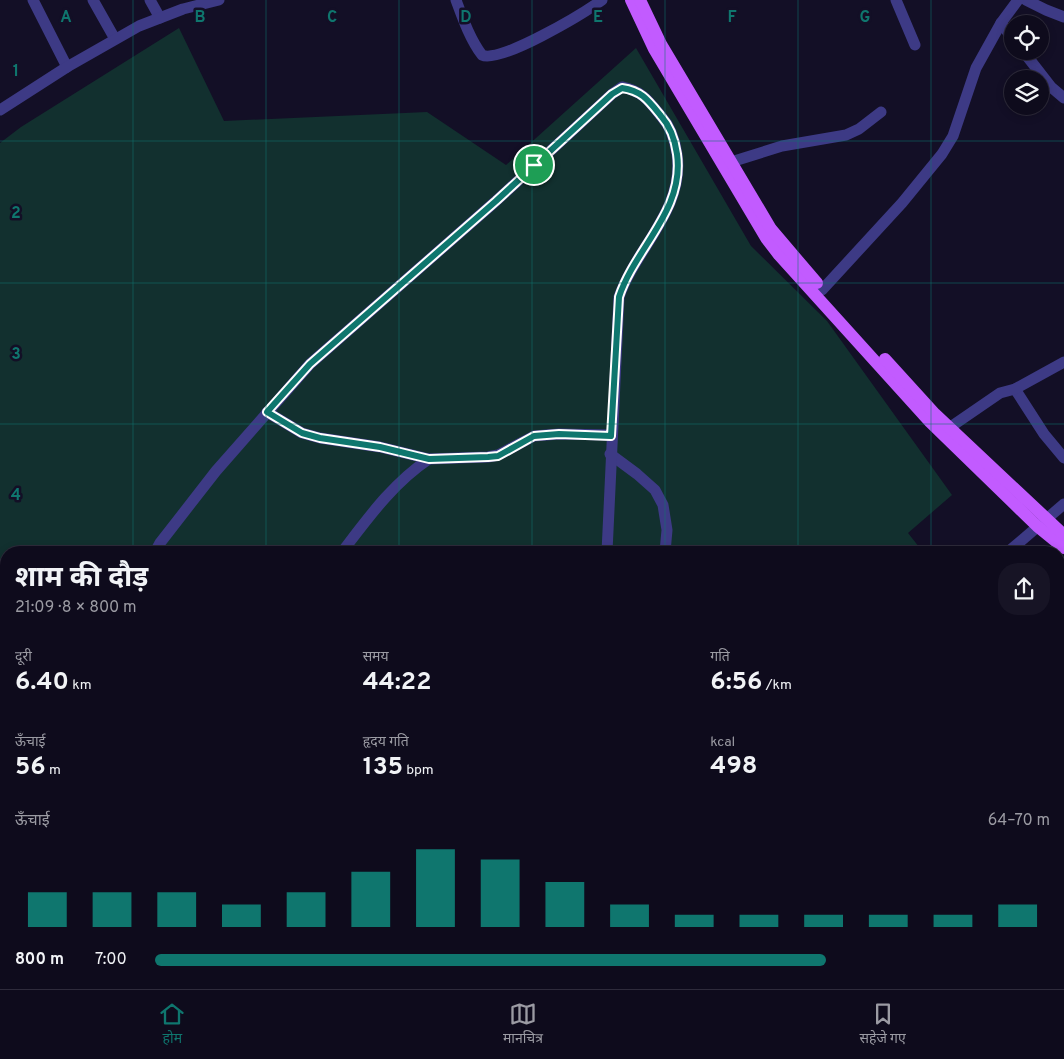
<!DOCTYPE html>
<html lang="hi">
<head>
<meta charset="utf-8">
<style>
  body { margin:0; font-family:Overpass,"Noto Sans Devanagari",sans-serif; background:#171425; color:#f1f3f6; height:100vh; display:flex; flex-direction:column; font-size:19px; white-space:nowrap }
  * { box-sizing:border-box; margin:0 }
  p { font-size:16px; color:#9b9ba3 }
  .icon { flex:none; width:28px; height:28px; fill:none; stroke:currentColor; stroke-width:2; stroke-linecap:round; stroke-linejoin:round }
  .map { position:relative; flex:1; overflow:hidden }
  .side { position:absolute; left:0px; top:546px; width:1065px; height:444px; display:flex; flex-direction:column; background:#0e0b1c; border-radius:20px 20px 0 0; box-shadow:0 2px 8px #0003,0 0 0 1px #2e2b3b }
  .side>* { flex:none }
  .tools { position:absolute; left:1004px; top:15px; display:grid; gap:10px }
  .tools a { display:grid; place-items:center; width:45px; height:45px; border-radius:50%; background:#0e0b1c; box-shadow:0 2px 8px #0003,0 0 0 1px #2e2b3b; font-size:25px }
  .pin { position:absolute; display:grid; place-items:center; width:42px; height:42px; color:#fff; margin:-21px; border:2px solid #fff; border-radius:50%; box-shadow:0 1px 5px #0007 }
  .round { display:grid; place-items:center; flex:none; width:52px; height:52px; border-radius:20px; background:#171425 }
  .summary { display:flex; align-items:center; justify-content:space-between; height:85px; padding:0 15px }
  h1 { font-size:28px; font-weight:700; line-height:38px }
  .stats { display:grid; grid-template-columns:repeat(3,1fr); gap:8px; height:85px; padding:5px 15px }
  .stats div { display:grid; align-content:center }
  .stats b { font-size:25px; font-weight:700 }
  .stats small { font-size:14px; font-weight:400 }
  .stats p { font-size:14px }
  .chart { height:140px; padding:10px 15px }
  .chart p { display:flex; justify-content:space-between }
  .chart svg { width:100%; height:90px; margin-top:5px; stroke:#0f766e; stroke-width:6 }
  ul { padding:0 15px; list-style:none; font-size:16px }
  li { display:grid; grid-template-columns:80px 60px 1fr; align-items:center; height:38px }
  li i { height:12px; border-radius:6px; background:#0f766e }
  .menu { display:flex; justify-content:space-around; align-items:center; height:70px; border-top:1px solid #2e2b3b; background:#0e0b1c; font-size:14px; color:#9b9ba3 }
  .menu a { display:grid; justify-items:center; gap:2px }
  .menu .active { color:#0f766e }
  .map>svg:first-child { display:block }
</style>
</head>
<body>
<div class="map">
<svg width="1064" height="989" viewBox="0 0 1064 989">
  <rect width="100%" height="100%" fill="#130f26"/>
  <polygon fill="#12302f" points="179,28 224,121 427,112 506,165 636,48 751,246 827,321 952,495 908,533 923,552 6,552 6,984 539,984 533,989 0,989 0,143 21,127"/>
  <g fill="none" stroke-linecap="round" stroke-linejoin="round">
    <g stroke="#3d3a85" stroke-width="11">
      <polyline points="33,0 67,67"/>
      <polyline points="93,0 115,39"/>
      <polyline points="150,0 160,18"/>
      <path d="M456 0C463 19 470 39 482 55 500 64 584 13 602 0"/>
      <polyline points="896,0 915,45"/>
      <polyline points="1026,0 1046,10 1064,17"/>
      <polyline points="1001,23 1012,38"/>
      <polyline points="1023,51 1051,87 1064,98"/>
      <polyline points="0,110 67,67 139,26 183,9 219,0"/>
      <polyline points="731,162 782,146 846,135 859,129 881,112"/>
      <polyline points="822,290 902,203 942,154 953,136 976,68 1001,23 1018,0"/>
      <polyline points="1015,389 1044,434 1064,458"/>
      <polyline points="267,412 302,433 320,438 380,447 429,459 488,457 498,455 534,436 559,434 611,435"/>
      <polyline points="949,428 1000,393 1015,389 1064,362"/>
      <polyline points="610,454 637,474 655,490 663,505 667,530 665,552"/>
      <path d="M155 552 160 543 216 471 310 364 496 201 612 94 622 87C642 91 648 100 661 116 670 126 675 140 677 154 685 209 636 248 619 297L607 552"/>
      <path d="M342 552C368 518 393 483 429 459"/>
      <polyline points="1008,552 1064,504"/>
      <polyline points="1059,651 1064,657"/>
      <polyline points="1059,700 1064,705"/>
      <polyline points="0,754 6,758"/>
      <polyline points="0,816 6,813"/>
      <polyline points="0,953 6,955"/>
      <polyline points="1059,978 1064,982"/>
      <polyline points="111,984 130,989"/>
      <polyline points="713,984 716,989"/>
      <polyline points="546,989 552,984"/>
      <polyline points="648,989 653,984"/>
      <polyline points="761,989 764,984"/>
      <polyline points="827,989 831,984"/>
    </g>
    <g stroke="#c25bff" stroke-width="12">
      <polyline points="631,0 654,49 766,238 779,255 930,422 1037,526 1064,548"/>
      <polyline points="640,0 661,44 771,229 817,283"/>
      <polyline points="885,359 935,414 1064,535"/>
    </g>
  </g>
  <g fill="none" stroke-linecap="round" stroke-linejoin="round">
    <defs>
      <path id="route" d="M622 88C642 91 648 100 661 116 670 126 675 140 677 154 685 210 635 248 619 297L611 436 559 434 534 436 498 456 488 457 429 459 380 447 320 438 302 433 267 412 310 364 496 201 612 94Z"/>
    </defs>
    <use href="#route" stroke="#fff" stroke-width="10"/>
    <use href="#route" stroke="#0f766e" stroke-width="6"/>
  </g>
  <path fill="none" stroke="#0f766e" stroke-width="1" stroke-opacity="0.55" d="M133 0V552M266 0V552M399 0V552M532 0V552M665 0V552M798 0V552M931 0V552M0 141H1064M0 283H1064M0 424H1064M0 565H6M1059 565H1064M0 706H6M1059 706H1064M0 848H6M1059 848H1064M133 984V989M266 984V989M399 984V989M532 984V989M665 984V989M798 984V989M931 984V989"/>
  <g font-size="16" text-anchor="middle" font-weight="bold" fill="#0f766e" stroke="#130f26" stroke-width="5" stroke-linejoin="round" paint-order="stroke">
    <text x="66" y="22">A</text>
    <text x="200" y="22">B</text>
    <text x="332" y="22">C</text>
    <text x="466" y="22">D</text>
    <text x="598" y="22">E</text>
    <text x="732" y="22">F</text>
    <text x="865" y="22">G</text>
    <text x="16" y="76">1</text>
    <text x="16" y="218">2</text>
    <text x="16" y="359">3</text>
    <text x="16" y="500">4</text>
  </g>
</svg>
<div class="tools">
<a><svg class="icon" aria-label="locate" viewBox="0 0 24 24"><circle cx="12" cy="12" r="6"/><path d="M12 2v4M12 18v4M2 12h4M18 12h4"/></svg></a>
<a><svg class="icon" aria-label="layers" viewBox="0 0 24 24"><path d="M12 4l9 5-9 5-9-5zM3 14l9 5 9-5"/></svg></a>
</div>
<div class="pin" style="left:534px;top:165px;background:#1e9e55"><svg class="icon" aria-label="arrive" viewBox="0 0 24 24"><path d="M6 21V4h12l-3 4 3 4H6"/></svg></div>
<section class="side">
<div class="summary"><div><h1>शाम की दौड़</h1><p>21:09 · 8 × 800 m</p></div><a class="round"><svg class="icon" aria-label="share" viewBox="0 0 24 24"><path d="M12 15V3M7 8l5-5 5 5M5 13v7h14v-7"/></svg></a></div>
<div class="stats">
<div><p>दूरी</p><b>6.40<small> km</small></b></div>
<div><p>समय</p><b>44:22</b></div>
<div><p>गति</p><b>6:56<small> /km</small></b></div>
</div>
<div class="stats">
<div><p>ऊँचाई</p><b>56<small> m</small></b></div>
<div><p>हृदय गति</p><b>135<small> bpm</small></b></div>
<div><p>kcal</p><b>498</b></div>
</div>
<div class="chart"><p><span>ऊँचाई</span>64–70 m</p>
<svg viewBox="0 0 160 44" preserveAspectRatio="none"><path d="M5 44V27M15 44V27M25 44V27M35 44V33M45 44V27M55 44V17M65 44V6M75 44V11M85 44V22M95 44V33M105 44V38M115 44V38M125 44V38M135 44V38M145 44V38M155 44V33"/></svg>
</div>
<ul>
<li><b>800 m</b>7:00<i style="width:75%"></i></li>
</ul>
</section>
</div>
<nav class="menu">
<a class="active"><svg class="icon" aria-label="home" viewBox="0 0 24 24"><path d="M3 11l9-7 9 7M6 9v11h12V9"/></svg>होम</a>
<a><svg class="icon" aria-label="map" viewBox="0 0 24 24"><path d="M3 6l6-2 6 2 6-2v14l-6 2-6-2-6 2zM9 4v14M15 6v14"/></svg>मानचित्र</a>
<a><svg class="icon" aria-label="saved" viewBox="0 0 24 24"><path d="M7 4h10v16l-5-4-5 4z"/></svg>सहेजे गए</a>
</nav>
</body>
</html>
